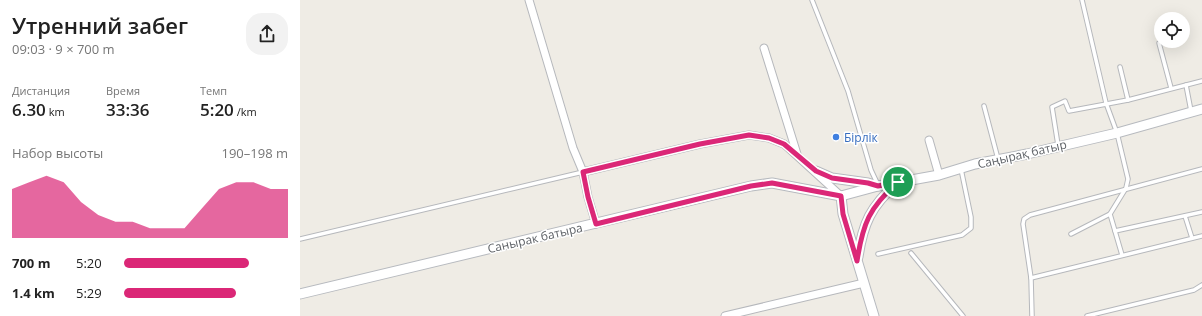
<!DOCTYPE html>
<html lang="ru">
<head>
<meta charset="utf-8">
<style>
  body { margin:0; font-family:"Open Sans",sans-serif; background:#f2f2f2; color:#222; height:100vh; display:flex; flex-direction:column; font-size:15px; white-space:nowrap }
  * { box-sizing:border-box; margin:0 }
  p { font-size:13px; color:#767676 }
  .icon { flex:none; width:22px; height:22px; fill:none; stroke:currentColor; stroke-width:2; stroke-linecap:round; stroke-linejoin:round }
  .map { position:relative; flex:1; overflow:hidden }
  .side { display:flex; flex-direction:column; background:#fff; width:300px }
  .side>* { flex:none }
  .controls { position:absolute; left:854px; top:12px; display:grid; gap:8px }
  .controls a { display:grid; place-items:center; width:36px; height:36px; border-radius:50%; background:#fff; box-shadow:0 4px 16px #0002; font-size:20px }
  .pin { position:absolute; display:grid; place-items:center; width:34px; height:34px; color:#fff; margin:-17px; border:2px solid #fff; border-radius:50%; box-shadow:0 1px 4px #0007 }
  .round { display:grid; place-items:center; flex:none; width:42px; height:42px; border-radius:16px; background:#f2f2f2 }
  .head { display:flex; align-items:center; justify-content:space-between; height:68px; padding:0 12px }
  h1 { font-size:22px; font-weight:600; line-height:30px }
  .metrics { display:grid; grid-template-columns:repeat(3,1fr); gap:6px; height:68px; padding:4px 12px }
  .metrics div { display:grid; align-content:center }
  .metrics b { font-size:17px; font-weight:600 }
  .metrics small { font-size:11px; font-weight:400 }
  .metrics p { font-size:11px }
  .chart { height:112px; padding:8px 12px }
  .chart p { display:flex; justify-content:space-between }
  .chart svg { width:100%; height:72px; margin-top:4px; fill:#db2777; opacity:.7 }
  ul { padding:0 12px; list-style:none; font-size:13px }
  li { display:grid; grid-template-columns:64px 48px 1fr; align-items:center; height:30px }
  li i { height:10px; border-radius:5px; background:#db2777 }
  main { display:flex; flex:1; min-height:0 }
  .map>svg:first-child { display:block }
</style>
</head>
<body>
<main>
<section class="side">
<div class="head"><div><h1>Утренний забег</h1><p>09:03 · 9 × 700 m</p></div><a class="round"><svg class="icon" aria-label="share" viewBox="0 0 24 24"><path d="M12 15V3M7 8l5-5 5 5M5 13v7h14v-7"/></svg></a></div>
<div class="metrics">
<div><p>Дистанция</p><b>6.30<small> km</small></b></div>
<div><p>Время</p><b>33:36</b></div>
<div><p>Темп</p><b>5:20<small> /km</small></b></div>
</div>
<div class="chart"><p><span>Набор высоты</span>190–198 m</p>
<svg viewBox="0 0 160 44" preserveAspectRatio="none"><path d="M0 44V14L10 10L20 6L30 10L40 22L50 30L60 34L70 34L80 38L90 38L100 38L110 26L120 14L130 10L140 10L150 14L160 14V44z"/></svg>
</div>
<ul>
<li><b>700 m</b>5:20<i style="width:76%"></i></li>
<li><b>1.4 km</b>5:29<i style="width:68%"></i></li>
</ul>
</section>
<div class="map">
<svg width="902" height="316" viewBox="0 0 902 316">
  <rect width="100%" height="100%" fill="#efece5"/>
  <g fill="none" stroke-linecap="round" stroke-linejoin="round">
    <defs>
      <g id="lane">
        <polyline points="512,0 548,91 571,170 578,185"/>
        <polyline points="863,41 859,43 871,88"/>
        <polyline points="820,67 828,100"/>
        <polyline points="886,85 891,111"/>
        <polyline points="684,106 698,159"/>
        <polyline points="758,145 752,107 765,101 769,111 828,100 902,81"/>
        <polyline points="810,214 822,255"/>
        <polyline points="885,216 892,238"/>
        <polyline points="815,231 902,212"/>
        <polyline points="771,234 810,214 826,188 828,179 817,133 806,103 782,0"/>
        <polyline points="0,239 283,172"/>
        <polyline points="611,253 663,316"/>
        <polyline points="578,254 662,235 671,228 671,217 661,169"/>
        <polyline points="731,278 902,236"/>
        <polyline points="732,316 731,278 723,224 724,219 730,215 902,169"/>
        <polyline points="787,316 894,290 902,285"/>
      </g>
      <g id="street">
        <polyline points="229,0 273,148 283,172 288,197 296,224"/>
        <polyline points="464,48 497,154"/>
        <polyline points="629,140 639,175"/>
        <polyline points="283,172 400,144 449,135 469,138 484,144 541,196"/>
        <polyline points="425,316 564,283"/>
      </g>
      <g id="secondary">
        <polyline points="516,171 532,178 568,183 578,186"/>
        <polyline points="541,196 543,214 574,316"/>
        <path d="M558 257C563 223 571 206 597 183"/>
        <polyline points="0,294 451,186 472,183 541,196 578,186 639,175 675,164 727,154 817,133 902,109"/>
      </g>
    </defs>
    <use href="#lane" stroke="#b6b8bc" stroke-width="5.5"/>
    <use href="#street" stroke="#b6b8bc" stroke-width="9"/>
    <use href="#secondary" stroke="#b7babf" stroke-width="11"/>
    <use href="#lane" stroke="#fff" stroke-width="3.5"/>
    <use href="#street" stroke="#fff" stroke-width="7"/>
    <use href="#secondary" stroke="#fff" stroke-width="9"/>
  </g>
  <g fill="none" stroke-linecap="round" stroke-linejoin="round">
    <defs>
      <path id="route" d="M449 135 469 138 484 144 516 171 532 178 568 183 578 186 598 182C569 208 563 223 557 261L543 214 541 196 472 183 451 186 296 224 288 197 283 172 400 144Z"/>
    </defs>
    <use href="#route" stroke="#fff" stroke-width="8"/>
    <use href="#route" stroke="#db2777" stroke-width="5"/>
  </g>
  <circle fill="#3f7fe0" stroke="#fff" stroke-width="1.5" cx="536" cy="137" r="4"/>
  <g text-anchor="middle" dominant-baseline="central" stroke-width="3" stroke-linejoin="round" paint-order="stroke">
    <g font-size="12" fill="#366cbe" stroke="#fff" text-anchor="start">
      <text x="544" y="137">Бірлік</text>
    </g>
    <g font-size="12" fill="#5d6166" stroke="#fff">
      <text transform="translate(722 154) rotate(-13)">Саңырақ батыр</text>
      <text transform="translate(235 238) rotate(-13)">Санырак батыра</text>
    </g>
  </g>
</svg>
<div class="controls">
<a><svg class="icon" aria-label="locate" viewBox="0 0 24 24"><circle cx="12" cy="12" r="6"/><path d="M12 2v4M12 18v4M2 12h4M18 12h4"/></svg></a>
</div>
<div class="pin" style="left:598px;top:182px;background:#1e9e55"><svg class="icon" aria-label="arrive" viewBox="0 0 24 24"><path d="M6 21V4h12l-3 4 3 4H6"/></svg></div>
</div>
</main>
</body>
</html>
